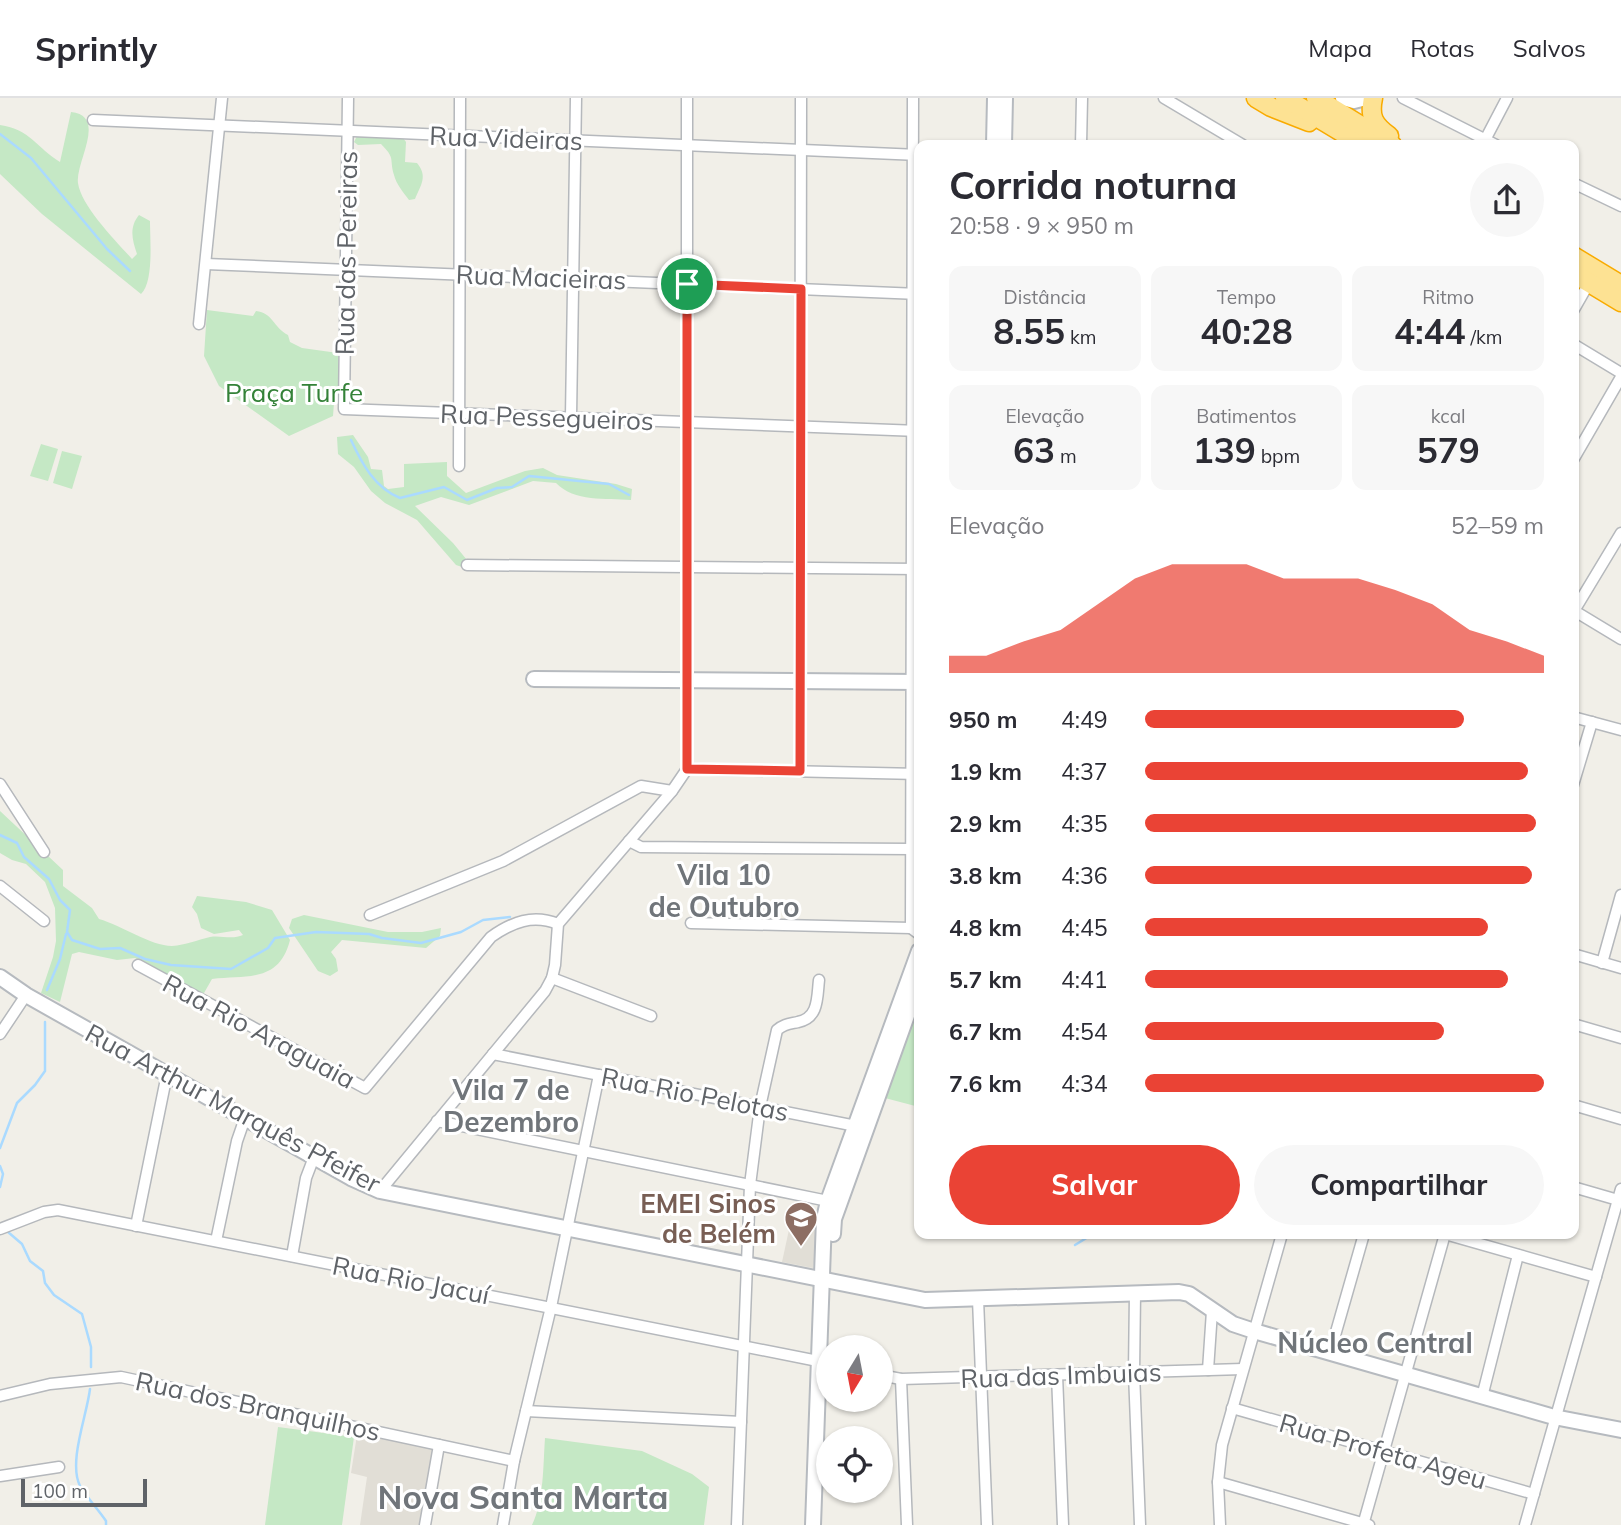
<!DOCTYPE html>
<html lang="pt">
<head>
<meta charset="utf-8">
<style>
  body { margin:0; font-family:Mulish,sans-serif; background:#f7f7f7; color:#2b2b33; height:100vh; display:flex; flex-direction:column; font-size:26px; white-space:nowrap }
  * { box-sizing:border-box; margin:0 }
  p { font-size:23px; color:#7c7c81 }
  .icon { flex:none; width:38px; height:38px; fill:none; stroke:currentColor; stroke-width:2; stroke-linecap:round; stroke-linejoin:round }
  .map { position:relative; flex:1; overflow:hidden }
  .sheet { position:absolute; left:914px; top:42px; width:665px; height:1099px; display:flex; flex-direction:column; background:#fff; border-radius:14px; box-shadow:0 2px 5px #0004 }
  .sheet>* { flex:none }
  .needle { width:46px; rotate:190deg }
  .controls { position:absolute; left:816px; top:1237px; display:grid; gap:14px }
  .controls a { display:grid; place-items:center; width:77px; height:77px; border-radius:50%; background:#fff; box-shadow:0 2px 5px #0004; font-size:35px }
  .scale { position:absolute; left:21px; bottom:18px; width:126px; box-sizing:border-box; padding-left:7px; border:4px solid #5f6368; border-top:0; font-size:19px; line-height:24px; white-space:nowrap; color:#5f6368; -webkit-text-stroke:5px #fff; paint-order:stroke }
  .pin { position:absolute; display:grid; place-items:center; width:60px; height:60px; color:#fff; margin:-30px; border:4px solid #fff; border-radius:50%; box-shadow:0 2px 7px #0007 }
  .round { display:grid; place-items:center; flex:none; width:74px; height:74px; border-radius:37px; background:#f7f7f7 }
  .head { display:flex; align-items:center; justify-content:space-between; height:119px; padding:0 35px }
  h1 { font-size:38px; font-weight:700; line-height:52px }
  .metrics { display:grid; grid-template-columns:repeat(3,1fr); gap:10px; height:119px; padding:7px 35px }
  .metrics div { display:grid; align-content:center; border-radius:14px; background:#f7f7f7; text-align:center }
  .metrics b { font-size:35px; font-weight:700 }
  .metrics small { font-size:19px; font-weight:400 }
  .metrics p { font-size:19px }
  .chart { height:196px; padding:14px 35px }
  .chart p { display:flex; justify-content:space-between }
  .chart svg { width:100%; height:126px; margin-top:7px; fill:#ea4335; opacity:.7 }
  .action { display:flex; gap:14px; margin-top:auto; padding:14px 35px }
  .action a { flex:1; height:80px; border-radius:42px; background:#ea4335; color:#fff; font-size:28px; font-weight:700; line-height:80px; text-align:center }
  .action a+a { background:#f7f7f7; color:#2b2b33 }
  ul { padding:0 35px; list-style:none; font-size:23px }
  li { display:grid; grid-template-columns:112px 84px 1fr; align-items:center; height:52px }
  li i { height:18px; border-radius:9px; background:#ea4335 }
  header { display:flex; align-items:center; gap:42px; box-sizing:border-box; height:98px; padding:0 35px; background:#fff; border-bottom:2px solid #e1e1e2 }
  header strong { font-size:33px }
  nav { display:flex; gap:38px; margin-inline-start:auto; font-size:24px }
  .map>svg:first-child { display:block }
</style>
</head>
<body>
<header>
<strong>Sprintly</strong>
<nav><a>Mapa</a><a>Rotas</a><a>Salvos</a></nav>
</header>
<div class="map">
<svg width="1621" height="1427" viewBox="0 0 1621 1427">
  <rect width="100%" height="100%" fill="#f1efe8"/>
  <g fill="#e1ded6">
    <polygon points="790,1127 819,1133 813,1170 782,1164"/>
    <polygon points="357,1337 433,1349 419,1427 360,1427 367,1379 351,1375"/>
  </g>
  <g fill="#c5e8c5">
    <path d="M71 14C108 18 75 64 78 85 81 108 116 143 132 161L137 156C132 142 129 129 139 117L150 123C150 141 154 184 141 196L42 116 0 76V27C30 31 37 50 60 64Z"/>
    <path d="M357 38 403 40 406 44 405 64 417 65C428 78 421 87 415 101L409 102C404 95 396 86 394 77 389 60 396 61 381 46L358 47 354 44Z"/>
    <path d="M207 212 253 218 256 213C273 215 273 229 288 237L290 244 302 250 338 255 339 289 334 305 333 318 289 338 219 288 204 258Z"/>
    <path d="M353 337 368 359 371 371 382 372 384 388 388 391 404 389V366L447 364V378L466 395 525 373 543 370 557 377 616 386 632 391 631 402C606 400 574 404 556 385L533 383 469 407 441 399 415 408 453 445 467 462 462 469 456 467 417 422 385 405 371 393 354 369 338 356 337 339Z"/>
    <polygon points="41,346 58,351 48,383 30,378"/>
    <polygon points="62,353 82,358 72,391 53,385"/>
    <path d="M0 713 63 772V788L92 810 99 821C121 827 151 848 172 848 186 847 197 842 210 839 221 837 232 842 243 837L239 832 214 836 201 830 197 816 192 809 197 798 246 804 272 812 290 842C279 885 247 877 212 881L204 895 196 894 135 860 117 862 79 854 72 856 60 904 41 895 53 859 56 843 55 810 45 784 26 766 12 762 0 755Z"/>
    <polygon points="304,817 388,834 422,834 441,830 440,838 426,850 342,842 331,854 336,861 338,873 330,878 318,873 289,830 292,821"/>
    <polygon points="917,910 919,911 919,1009 885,1000"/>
    <polygon points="278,1329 354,1339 342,1427 265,1427"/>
    <path d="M545 1340 642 1353 692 1376 709 1389 704 1427H532C544 1402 543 1368 545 1340Z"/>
  </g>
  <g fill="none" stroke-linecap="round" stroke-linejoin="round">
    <g stroke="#aadaff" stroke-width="2.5">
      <polyline points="0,36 31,60 107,151 130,173"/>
      <path d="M351 342C362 366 375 390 400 400L444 389 467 402 497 390 512 389 529 378 609 386 629 397"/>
      <polyline points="0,737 17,745 24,759 49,781 60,802 70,812 67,834 72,842 100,851 120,850 145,861 171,867 231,871 268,850 275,840 316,834 369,836 382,840 421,845 461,834 483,822 510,819"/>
      <polyline points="47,892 60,861 66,836"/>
      <polyline points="0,1050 17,1005 35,987 45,973 45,924"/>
      <polyline points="0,1068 3,1076 0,1089"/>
      <polyline points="8,1134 22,1146 30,1163 43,1173 45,1185 54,1197 82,1216 91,1249 91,1269"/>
      <polyline points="1075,1147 1093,1136"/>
      <path d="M90 1291C87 1317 68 1364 80 1388 87 1400 98 1411 106 1423V1427"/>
    </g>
    <defs>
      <g id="street">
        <polyline points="348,0 344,311 919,333"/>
        <polyline points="913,0 911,830 919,836"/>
        <polyline points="1164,0 1243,47"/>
        <polyline points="1403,0 1496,47"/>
        <polyline points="93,22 919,57"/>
        <polyline points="1485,42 1507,0"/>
        <polyline points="1081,47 1082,0"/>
        <polyline points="1573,85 1621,108"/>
        <polyline points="206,166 919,196"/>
        <polyline points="1573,213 1589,185"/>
        <polyline points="199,226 222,0"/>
        <polyline points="1573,246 1621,275"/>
        <polyline points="571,319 576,0"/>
        <polyline points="1573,362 1621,279"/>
        <polyline points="459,368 460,0"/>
        <polyline points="467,467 918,471"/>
        <polyline points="1573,512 1621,541"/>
        <polyline points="1574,513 1621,435"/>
        <polyline points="1573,619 1621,632"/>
        <polyline points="687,671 687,0"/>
        <polyline points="687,671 919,676"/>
        <polyline points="800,673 801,0"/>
        <polyline points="0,686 44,754"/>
        <polyline points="1573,687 1592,624"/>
        <polyline points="629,743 641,749 911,751"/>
        <polyline points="0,788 44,823"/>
        <polyline points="370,817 503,763 641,688 672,693"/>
        <polyline points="691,825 911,830"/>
        <polyline points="1573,856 1621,870"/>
        <polyline points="1602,865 1621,797"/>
        <path d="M138 867 365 990 491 839C512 824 533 816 558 826"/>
        <polyline points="552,880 651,918"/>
        <polyline points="1573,926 1621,940"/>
        <polyline points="0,936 26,897"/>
        <polyline points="493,956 856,1028"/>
        <polyline points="1573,1007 1621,1021"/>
        <polyline points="437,1023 828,1103"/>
        <polyline points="1573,1089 1618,1102"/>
        <polyline points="380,1093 545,893 552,880 555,867 558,826 672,693 687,671"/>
        <polyline points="136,1128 167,976"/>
        <polyline points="0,1131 44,1114 58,1112 828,1265"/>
        <polyline points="1445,1136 1596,1179"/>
        <polyline points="216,1143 237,1043 245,1020"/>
        <polyline points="292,1158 306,1080 314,1059"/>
        <polyline points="1135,1195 1134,1275 1140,1427"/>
        <polyline points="978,1201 987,1427"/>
        <polyline points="1330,1255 1364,1136"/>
        <polyline points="1208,1272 1212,1213"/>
        <polyline points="880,1277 901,1281 1243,1271"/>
        <polyline points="1057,1277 1063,1427"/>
        <polyline points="901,1281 907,1427"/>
        <polyline points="0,1298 50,1286 121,1279 514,1363"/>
        <polyline points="1482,1299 1518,1157"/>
        <polyline points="1232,1310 1534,1396"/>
        <polyline points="526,1313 741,1324"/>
        <polyline points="0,1378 59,1369"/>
        <polyline points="1218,1384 1369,1427"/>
        <polyline points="425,1427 439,1347"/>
        <polyline points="503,1427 514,1363 551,1209 599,977"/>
        <path d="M737 1427 750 1087 760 1009 777 932C784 926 789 926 798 924 819 920 817 899 819 882"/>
        <polyline points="1220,1427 1218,1384 1222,1347 1282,1136"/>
        <polyline points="1363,1427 1445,1136"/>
        <polyline points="1525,1427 1621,1091"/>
      </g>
      <g id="secondary">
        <polyline points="1343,0 1354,3 1366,0"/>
        <polyline points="994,47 995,0"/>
        <polyline points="1004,47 1005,0"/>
        <polyline points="534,581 919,584"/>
        <polyline points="0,879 26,897 351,1080 380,1093 925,1202 1179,1194 1189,1196 1233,1226 1254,1233 1554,1319 1621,1332"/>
        <polyline points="833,1136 834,1121 919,884"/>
        <polyline points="813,1427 824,1121 828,1103 919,853"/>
      </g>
      <g id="highway">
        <polyline points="1256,0 1271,9 1309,24"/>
        <polyline points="1285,0 1363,47"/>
        <polyline points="1316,0 1392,47"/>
        <path d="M1373 0C1369 19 1374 27 1389 38"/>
        <polyline points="1573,158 1621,187"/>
        <polyline points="1573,175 1621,204"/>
      </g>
    </defs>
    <use href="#street" stroke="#b5b8bc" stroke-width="13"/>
    <use href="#secondary" stroke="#b6babf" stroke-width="18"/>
    <use href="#highway" stroke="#f9ab00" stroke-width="21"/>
    <use href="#street" stroke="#fff" stroke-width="10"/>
    <use href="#secondary" stroke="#fff" stroke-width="14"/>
    <use href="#highway" stroke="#fde293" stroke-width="18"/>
  </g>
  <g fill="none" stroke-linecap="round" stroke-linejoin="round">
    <defs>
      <polygon id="route" points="687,186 801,191 800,673 687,671"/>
    </defs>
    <use href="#route" stroke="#fff" stroke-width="14"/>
    <use href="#route" stroke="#ea4335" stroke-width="9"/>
  </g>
  <defs>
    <symbol id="school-pin" viewBox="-11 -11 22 30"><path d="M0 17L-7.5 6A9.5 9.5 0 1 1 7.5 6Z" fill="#8d6e63" stroke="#fff"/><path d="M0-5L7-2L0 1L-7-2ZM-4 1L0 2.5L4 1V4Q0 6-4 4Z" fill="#fff"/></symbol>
  </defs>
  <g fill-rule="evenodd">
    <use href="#school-pin" x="782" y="1101" width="38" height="52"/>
  </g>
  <g text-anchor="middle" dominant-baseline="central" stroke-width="6" stroke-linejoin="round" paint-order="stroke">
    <g font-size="26" fill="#5f6368" stroke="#fff">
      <text transform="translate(506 40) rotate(2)">Rua Videiras</text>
      <text transform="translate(346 155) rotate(-89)">Rua das Pereiras</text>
      <text transform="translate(541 179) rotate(2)">Rua Macieiras</text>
      <text transform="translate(547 319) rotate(2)">Rua Pessegueiros</text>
      <text transform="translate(259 933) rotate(28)">Rua Rio Araguaia</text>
      <text transform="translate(695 996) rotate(11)">Rua Rio Pelotas</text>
      <text transform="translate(233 1010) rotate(28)">Rua Arthur Marquês Pfeifer</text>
      <text transform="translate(411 1182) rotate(11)">Rua Rio Jacuí</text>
      <text transform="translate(1061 1277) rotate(-2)">Rua das Imbuias</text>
      <text transform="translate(258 1308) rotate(12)">Rua dos Branquilhos</text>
      <text transform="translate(1383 1353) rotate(16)">Rua Profeta Ageu</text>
    </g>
    <g font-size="26" fill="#348238" stroke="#fff">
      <text x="294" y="294">Praça Turfe</text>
    </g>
    <g font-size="26" font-weight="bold" fill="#785e54" stroke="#fff" text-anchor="end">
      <text x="776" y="1105">EMEI Sinos<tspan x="776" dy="30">de Belém</tspan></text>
    </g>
    <g font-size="28" font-weight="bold" fill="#70757a" stroke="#fff">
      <text x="724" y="776">Vila 10<tspan x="724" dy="32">de Outubro</tspan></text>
      <text x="511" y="991">Vila 7 de<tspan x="511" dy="32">Dezembro</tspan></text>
      <text x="1375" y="1244">Núcleo Central</text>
    </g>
    <g font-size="33" font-weight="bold" fill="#70757a" stroke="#fff">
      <text x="523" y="1398">Nova Santa Marta</text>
    </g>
  </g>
</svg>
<div class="controls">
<a><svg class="needle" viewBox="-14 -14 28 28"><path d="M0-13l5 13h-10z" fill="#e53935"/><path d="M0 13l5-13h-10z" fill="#7c7c81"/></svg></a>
<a><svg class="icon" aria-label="locate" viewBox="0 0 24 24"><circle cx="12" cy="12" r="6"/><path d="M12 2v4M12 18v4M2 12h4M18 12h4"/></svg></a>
</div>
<div class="scale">100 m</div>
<div class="pin" style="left:687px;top:186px;background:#1e9e55"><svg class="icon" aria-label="arrive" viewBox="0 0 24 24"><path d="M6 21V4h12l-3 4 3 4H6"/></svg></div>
<section class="sheet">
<div class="head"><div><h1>Corrida noturna</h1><p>20:58 · 9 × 950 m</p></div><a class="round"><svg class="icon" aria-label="share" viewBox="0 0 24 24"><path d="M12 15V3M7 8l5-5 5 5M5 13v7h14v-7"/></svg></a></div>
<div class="metrics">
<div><p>Distância</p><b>8.55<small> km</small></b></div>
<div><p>Tempo</p><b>40:28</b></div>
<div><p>Ritmo</p><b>4:44<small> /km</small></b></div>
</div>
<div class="metrics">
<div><p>Elevação</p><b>63<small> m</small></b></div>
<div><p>Batimentos</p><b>139<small> bpm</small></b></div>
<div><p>kcal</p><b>579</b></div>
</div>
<div class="chart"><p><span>Elevação</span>52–59 m</p>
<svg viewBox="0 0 160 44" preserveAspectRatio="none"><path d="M0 44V38L10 38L20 33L30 29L40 20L50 11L60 6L70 6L80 6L90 11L100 11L110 11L120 15L130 20L140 29L150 33L160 38V44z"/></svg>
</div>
<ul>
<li><b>950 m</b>4:49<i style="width:80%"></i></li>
<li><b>1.9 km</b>4:37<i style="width:96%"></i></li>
<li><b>2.9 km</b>4:35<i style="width:98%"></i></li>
<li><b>3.8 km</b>4:36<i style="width:97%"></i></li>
<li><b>4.8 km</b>4:45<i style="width:86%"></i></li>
<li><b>5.7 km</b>4:41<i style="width:91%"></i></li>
<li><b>6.7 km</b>4:54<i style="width:75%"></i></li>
<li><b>7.6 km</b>4:34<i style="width:100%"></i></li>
</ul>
<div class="action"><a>Salvar</a><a>Compartilhar</a></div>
</section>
</div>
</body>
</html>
